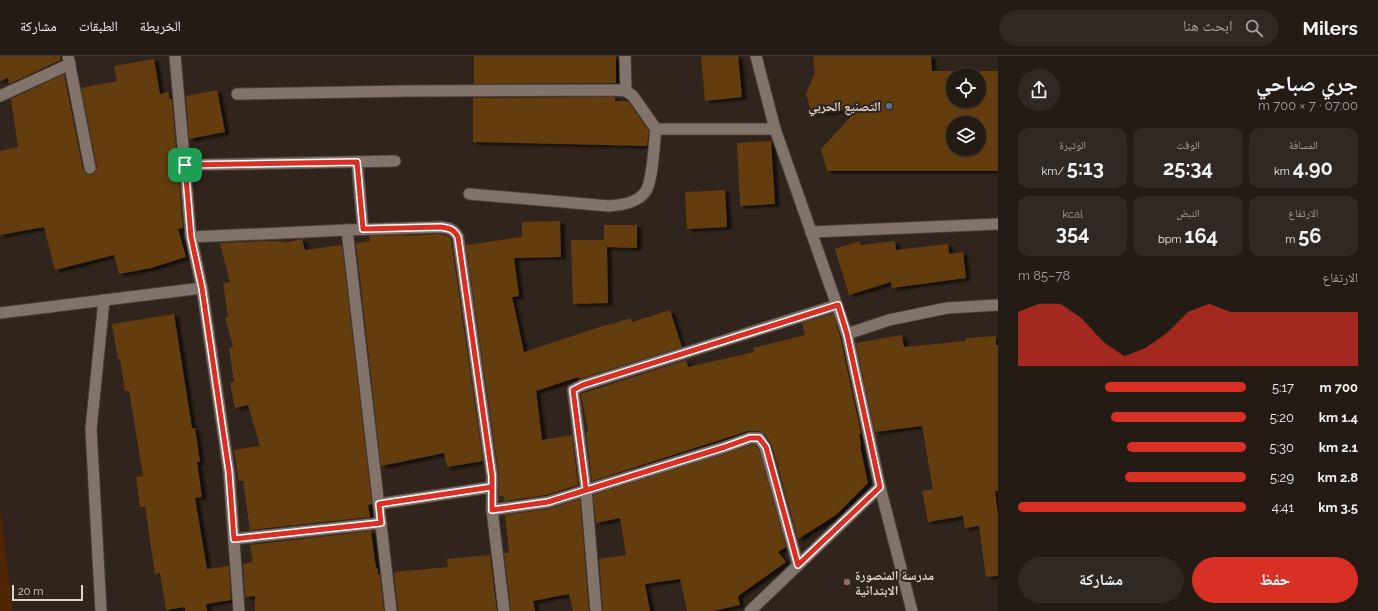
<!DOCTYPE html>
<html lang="ar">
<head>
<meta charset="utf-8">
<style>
  body { margin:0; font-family:Raleway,"Noto Naskh Arabic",sans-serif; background:#302822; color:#f1f3f6; direction:rtl; height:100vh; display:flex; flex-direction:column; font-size:15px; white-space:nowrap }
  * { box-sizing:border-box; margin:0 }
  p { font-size:13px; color:#a3a1a0 }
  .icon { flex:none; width:22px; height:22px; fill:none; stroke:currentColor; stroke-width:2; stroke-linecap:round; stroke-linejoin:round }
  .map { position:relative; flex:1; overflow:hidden; direction:ltr }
  .side { display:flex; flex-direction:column; background:#241b15; width:380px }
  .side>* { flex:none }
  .controls { position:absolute; left:946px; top:12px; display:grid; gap:8px }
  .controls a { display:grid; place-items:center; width:40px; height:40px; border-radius:50%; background:#241b15; box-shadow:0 1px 3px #0004,0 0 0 1px #413934; font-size:20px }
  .scale { position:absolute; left:12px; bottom:10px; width:71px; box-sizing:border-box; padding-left:4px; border:2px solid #dfd6d1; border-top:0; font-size:11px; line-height:14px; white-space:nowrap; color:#dfd6d1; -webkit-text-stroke:3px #30241c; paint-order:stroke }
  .pin { position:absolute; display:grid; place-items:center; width:34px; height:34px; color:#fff; margin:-17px; border-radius:8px; box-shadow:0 2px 6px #0006 }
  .round { display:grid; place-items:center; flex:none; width:42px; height:42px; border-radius:21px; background:#302822 }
  .overview { display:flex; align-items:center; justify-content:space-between; height:68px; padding:0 20px }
  h1 { font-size:22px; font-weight:700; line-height:30px }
  .stats { display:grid; grid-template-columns:repeat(3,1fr); gap:6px; height:68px; padding:4px 20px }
  .stats div { display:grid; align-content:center; border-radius:10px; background:#302822; text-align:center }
  .stats b { font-size:20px; font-weight:700 }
  .stats small { font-size:11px; font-weight:400 }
  .stats p { font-size:11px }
  .chart { height:112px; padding:8px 20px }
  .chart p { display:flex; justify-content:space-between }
  .chart svg { width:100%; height:72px; margin-top:4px; fill:#d93025; opacity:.7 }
  .button { display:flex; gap:8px; margin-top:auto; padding:8px 20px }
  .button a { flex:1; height:46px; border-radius:24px; background:#d93025; color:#fff; font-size:16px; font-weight:700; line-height:46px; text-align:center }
  .button a+a { background:#302822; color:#f1f3f6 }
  ul { padding:0 20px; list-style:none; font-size:13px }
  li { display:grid; grid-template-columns:64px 48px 1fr; align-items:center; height:30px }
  li i { height:10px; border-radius:5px; background:#d93025 }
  header { display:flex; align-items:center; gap:24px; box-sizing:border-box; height:56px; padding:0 20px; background:#241b15; border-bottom:1px solid #413934 }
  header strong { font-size:19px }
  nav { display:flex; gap:22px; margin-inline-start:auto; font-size:14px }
  .search { width:280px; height:36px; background:#302822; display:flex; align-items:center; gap:10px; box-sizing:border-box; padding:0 14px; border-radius:22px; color:#a3a1a0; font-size:15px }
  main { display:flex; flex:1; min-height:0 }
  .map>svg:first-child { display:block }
</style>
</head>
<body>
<header>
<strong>Milers</strong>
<div class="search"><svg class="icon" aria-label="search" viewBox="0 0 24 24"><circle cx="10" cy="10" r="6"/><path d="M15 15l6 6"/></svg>ابحث هنا</div>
<nav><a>الخريطة</a><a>الطبقات</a><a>مشاركة</a></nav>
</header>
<main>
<section class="side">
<div class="overview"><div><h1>جري صباحي</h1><p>07:00 · 7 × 700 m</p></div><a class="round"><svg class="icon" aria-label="share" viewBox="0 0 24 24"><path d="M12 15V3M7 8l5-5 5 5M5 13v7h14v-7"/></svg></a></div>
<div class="stats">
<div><p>المسافة</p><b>4.90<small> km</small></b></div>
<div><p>الوقت</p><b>25:34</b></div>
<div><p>الوتيرة</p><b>5:13<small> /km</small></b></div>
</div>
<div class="stats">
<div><p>الارتفاع</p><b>56<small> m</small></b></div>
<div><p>النبض</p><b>164<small> bpm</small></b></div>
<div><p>kcal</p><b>354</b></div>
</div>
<div class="chart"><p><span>الارتفاع</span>78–85 m</p>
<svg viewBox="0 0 160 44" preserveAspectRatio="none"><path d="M0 44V11L10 6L20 6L30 15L40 29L50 38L60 33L70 24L80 11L90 6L100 11L110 11L120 11L130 11L140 11L150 11L160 11V44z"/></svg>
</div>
<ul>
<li><b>700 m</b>5:17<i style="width:62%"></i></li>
<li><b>1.4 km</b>5:20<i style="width:59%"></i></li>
<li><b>2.1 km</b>5:30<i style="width:52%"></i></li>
<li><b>2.8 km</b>5:29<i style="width:53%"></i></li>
<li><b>3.5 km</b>4:41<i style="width:100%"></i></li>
</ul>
<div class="button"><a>حفظ</a><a>مشاركة</a></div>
</section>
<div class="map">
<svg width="998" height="555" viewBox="0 0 998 555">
  <defs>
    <filter id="shadow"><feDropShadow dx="4.5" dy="2.5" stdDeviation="1" flood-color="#0009"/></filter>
  </defs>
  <rect width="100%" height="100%" fill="#30241c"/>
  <polygon fill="#4e2602" points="0,451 13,555 0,555"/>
  <g fill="#643c0e" fill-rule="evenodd" filter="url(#shadow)">
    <polygon points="0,0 60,0 61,4 9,28 8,22 0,25"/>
    <polygon points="474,0 616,0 616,27 474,28"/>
    <polygon points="701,0 738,0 742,41 705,45"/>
    <path d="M813 0H931L932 15H998V115H827L821 93 859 52 812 58 806 38 815 16ZM953 19H979V45H953ZM953 67H979V93H953Z"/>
    <polygon points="154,3 160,38 168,36 170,43 172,43 183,172 178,173 186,201 151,212 119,218 114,199 55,214 44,171 0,179 0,95 18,91 11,43 64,18 83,113 87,118 92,119 96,115 97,111 81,32 117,25 114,10"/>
    <polygon points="217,34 225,76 189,83 186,40"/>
    <polygon points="615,41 615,45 628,45 649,75 647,90 473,86 473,42"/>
    <polygon points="771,85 775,148 740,150 737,87"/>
    <polygon points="725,134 727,171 687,173 685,136"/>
    <polygon points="560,165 561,201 514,202 519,240 512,241 524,296 609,268 609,269 631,262 632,266 670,254 682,291 579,323 578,321 536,335 542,384 572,379 578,429 546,439 504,445 503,440 499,440 499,419 466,189 522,181 522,166"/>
    <polygon points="604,169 637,169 637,192 607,191 608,247 573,248 571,184 604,184"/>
    <polygon points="439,178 448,180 451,183 483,405 447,411 444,397 381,410 356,187 370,185 369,180 406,179 406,180"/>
    <polygon points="302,183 305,194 342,189 372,448 368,449 370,461 250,474 243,425 239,425 234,394 260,390 248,349 235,352 230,327 234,326 229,292 233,291 225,261 228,261 223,227 230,226 220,187 268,185 289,186"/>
    <polygon points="860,185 861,189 895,185 896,194 948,188 949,198 963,196 966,222 892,232 891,226 849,239 835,193"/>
    <polygon points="174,258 192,372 195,372 200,406 197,406 202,441 195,442 207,513 229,510 231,544 206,548 207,555 185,555 185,551 166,554 160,517 155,518 145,451 140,451 136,421 143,420 129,335 125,335 120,303 118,303 112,268"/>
    <polygon points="833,258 840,280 861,378 859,378 861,390 860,390 868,427 836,459 798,483 772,389 765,378 759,375 748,375 592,425 586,376 588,375 581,338 686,304 688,311 754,296 753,292 805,279 802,267"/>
    <polygon points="902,279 904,291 966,285 966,282 996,280 996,289 998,289 998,435 995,435 998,461 998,520 986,521 979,470 965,472 963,460 928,466 922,435 933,433 922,370 875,376 856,287"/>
    <polygon points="751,389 755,389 759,394 786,491 778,496 786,506 738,540 740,549 713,555 687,555 680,523 645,528 650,555 603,555 599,503 626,499 620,462 596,467 593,439"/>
    <polygon points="580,443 589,555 573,555 569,538 533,545 535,555 511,555 504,497 509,497 505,459 549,453"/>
    <polygon points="371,475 376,512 378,512 378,518 380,518 384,555 255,555 255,540 245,541 243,508 253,506 250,489"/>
    <polygon points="490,499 497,555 398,555 394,516 448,511 447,503"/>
  </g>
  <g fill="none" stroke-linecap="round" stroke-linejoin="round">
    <defs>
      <g id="service">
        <polyline points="357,106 363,173"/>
        <polyline points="185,109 395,105"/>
        <polyline points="811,176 998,168"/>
        <polyline points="101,555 91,373 104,244"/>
      </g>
      <g id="minor">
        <polyline points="68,0 90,112"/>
        <polyline points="175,0 191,181 202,232 229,416 239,555"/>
        <polyline points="625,0 626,35"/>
        <polyline points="756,0 775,73 847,278 880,431 912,555"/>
        <polyline points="237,38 408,35 617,34 626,35 633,40 656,73 775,73"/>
        <polyline points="0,40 70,8"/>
        <path d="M469 138 609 150C621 149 638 147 646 135 653 123 654 87 656 73"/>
        <polyline points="347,174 391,555"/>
        <path d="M191 181 347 174 441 171C449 172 454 173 458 181L492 420V454L504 555"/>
        <polyline points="0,257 202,232"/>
        <polyline points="847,278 889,264 947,252 998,249"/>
        <polyline points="379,448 492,431"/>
        <polyline points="492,454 548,446 725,391 750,382 759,382 765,391 798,509"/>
        <polyline points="234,483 381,467"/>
        <polyline points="596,555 586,434 573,334 583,329 837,249"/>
        <polyline points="750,555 880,431"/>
      </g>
    </defs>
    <use href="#service" stroke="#4b413b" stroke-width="13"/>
    <use href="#minor" stroke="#4b413b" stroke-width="13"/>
    <use href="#service" stroke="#83746b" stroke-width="11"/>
    <use href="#minor" stroke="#83746b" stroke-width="11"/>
  </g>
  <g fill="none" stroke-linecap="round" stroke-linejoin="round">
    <defs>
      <path id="route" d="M185 109 191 181 202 232 229 416 234 483 381 467 379 448 492 431V454L548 446 725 391 750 382H759L766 391 798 509 880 431 847 278 838 249 583 329 573 334 586 434 548 446 492 454V420L458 181C454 173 449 172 440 171L363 173 357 106 185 109"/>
    </defs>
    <use href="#route" stroke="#fff" stroke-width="8"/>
    <use href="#route" stroke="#d93025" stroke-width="5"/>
  </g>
  <circle fill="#5c6f8a" stroke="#30241c" stroke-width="1.5" cx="889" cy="50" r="4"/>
  <circle fill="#8d6e63" stroke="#30241c" stroke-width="1.5" cx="847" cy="526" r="4"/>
  <g text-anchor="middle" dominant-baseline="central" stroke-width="4" stroke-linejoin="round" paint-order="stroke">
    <g font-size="13" font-weight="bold" fill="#dfd6d1" stroke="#30241c" text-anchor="end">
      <text x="881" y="50">التصنيع الحربي</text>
      <text x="855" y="519" text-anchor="start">مدرسة المنصورة<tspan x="855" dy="15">الابتدائية</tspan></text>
    </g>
  </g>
</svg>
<div class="controls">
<a><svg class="icon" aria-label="locate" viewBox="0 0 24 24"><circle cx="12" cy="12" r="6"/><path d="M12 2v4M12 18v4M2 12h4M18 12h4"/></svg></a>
<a><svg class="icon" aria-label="layers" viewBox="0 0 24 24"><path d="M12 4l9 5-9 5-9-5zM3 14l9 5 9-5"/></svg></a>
</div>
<div class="scale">20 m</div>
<div class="pin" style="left:185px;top:109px;background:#1e9e55"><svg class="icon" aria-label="arrive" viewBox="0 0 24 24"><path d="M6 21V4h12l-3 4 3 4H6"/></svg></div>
</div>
</main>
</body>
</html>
